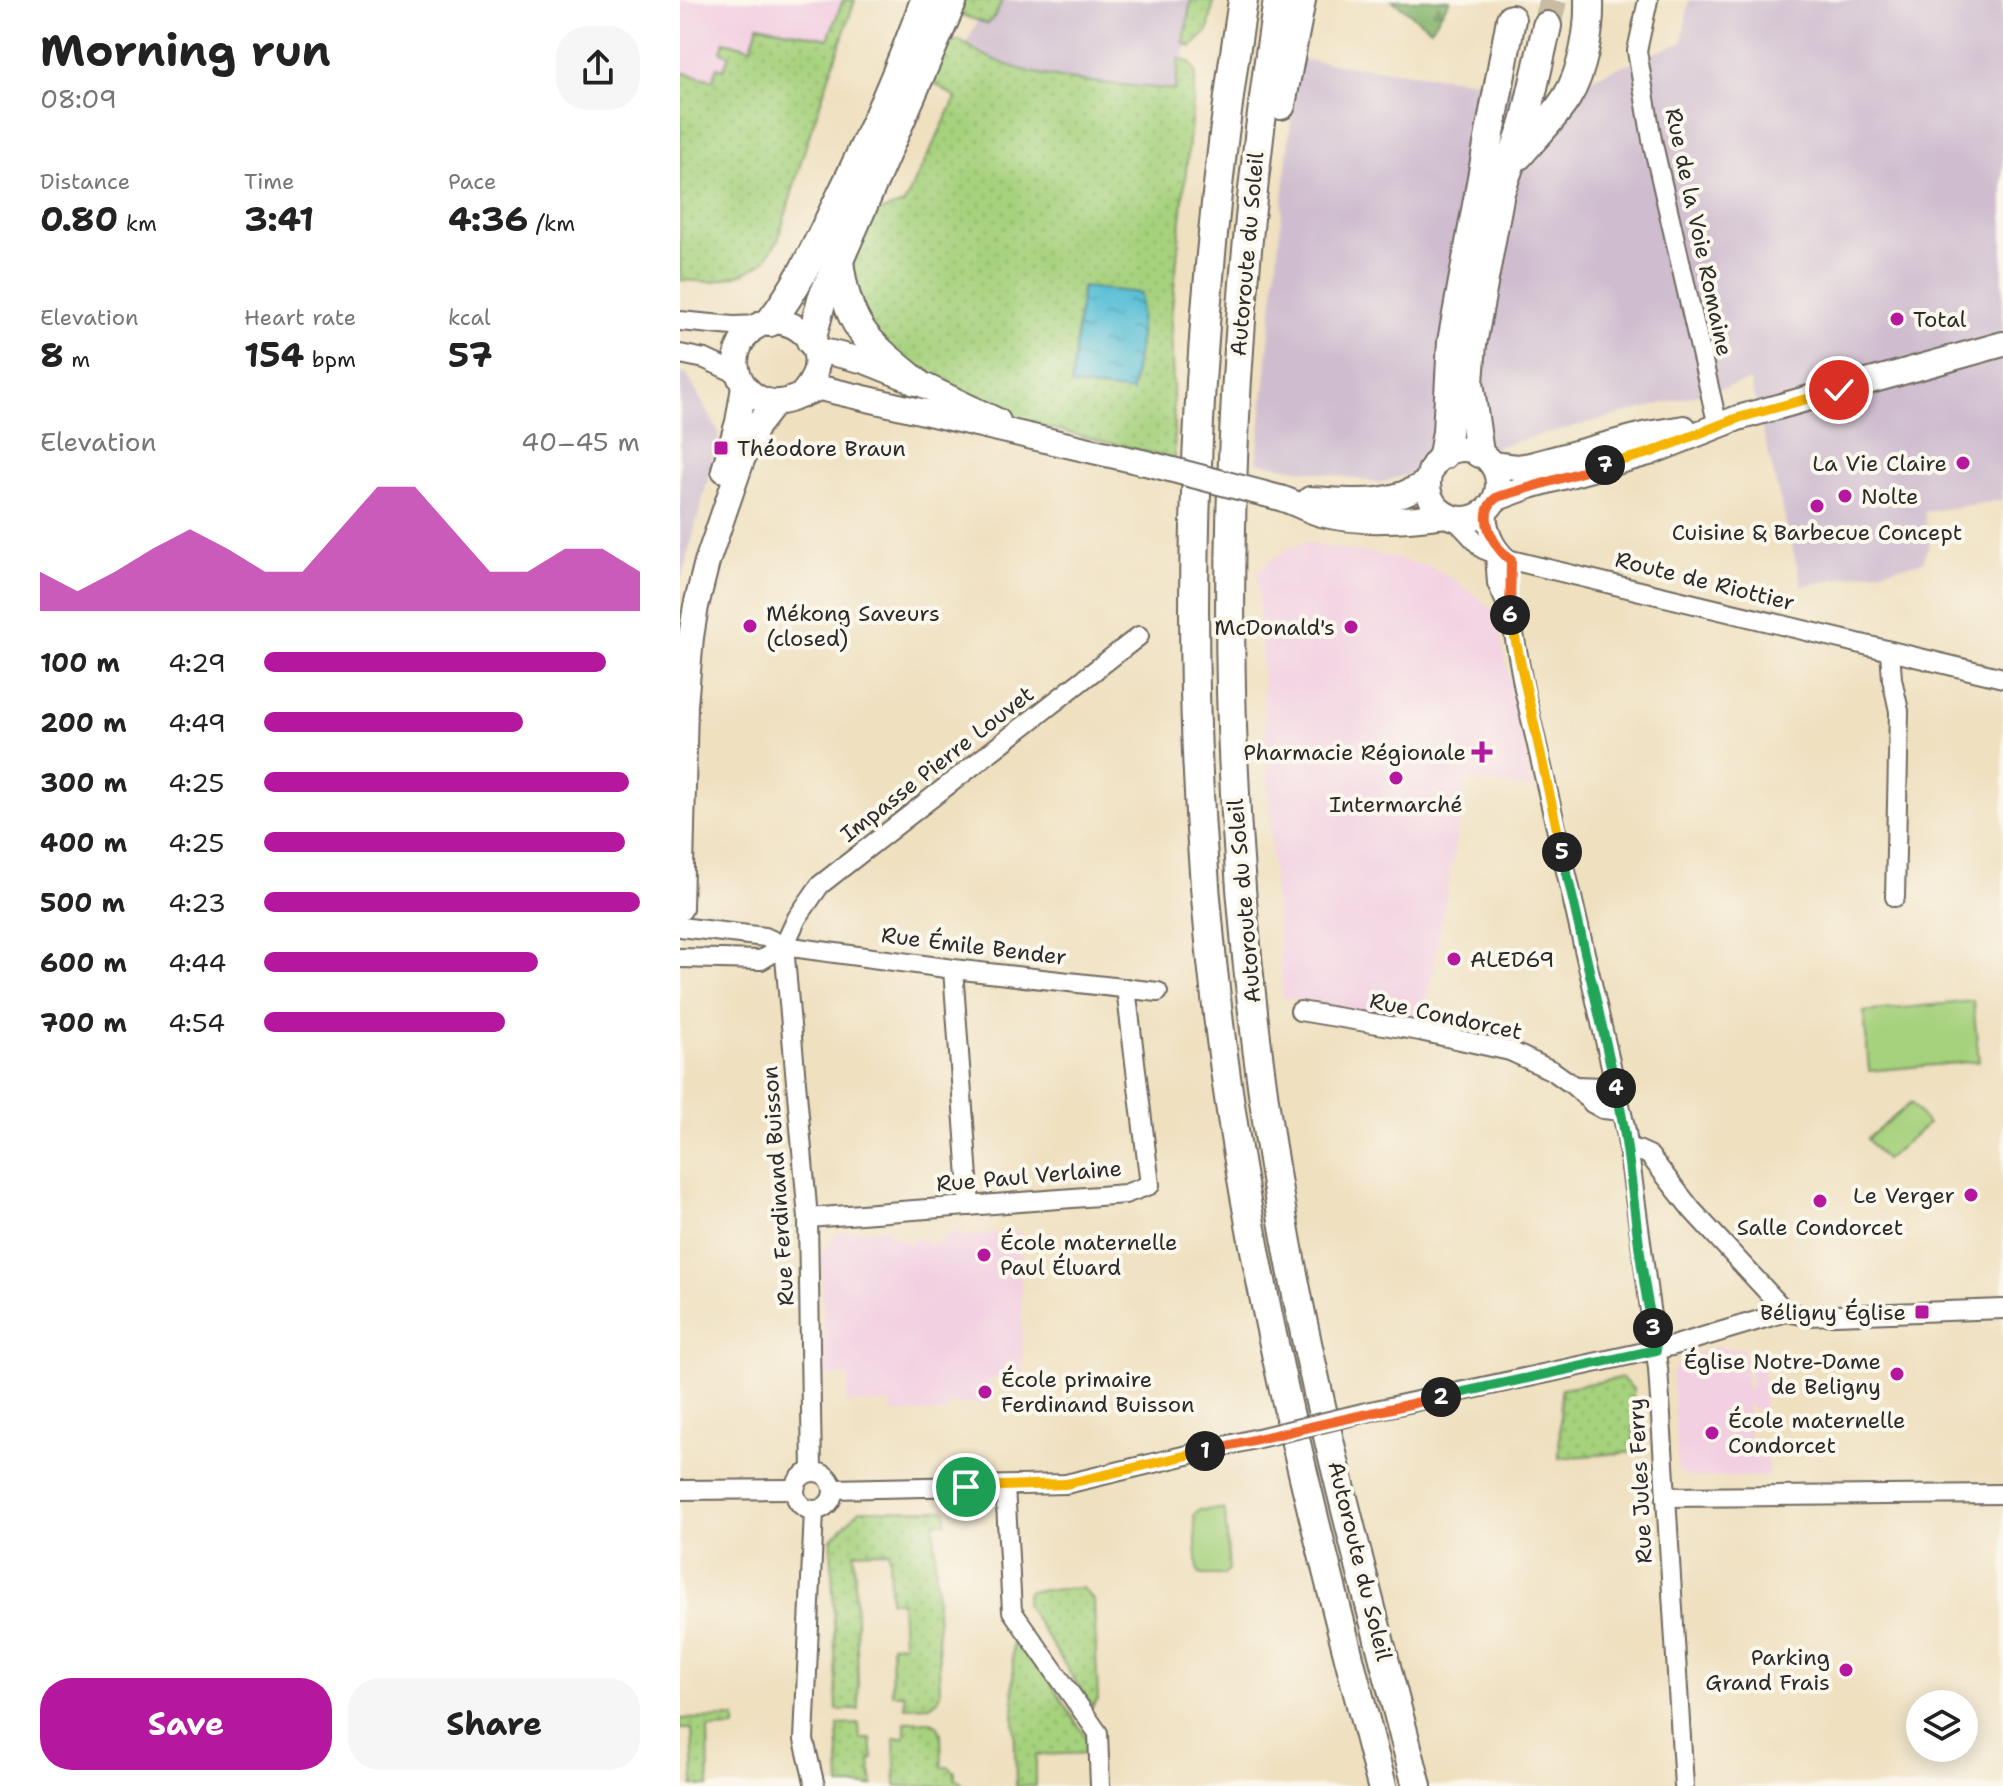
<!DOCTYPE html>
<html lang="en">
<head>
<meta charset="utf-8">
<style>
  body { margin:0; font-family:"Shantell Sans",sans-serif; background:#f6f6f6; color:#222; height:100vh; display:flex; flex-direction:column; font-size:30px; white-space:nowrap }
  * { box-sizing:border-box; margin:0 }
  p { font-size:26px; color:#767676 }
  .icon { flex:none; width:44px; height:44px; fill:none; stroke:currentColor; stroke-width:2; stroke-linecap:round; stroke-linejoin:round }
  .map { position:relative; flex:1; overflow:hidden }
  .details { display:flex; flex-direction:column; background:#fff; width:680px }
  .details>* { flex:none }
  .tools { position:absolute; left:1226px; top:1690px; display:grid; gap:16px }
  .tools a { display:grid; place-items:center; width:72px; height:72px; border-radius:50%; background:#fff; box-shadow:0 4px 20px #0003; font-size:40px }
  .pin { position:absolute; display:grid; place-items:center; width:68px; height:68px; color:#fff; margin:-34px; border:4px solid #fff; border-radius:50%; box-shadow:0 2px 8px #0007 }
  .km { position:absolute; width:40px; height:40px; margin:-20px; border-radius:50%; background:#222; color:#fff; font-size:22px; line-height:40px; text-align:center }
  .round { display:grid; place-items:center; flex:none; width:84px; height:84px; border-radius:32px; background:#f6f6f6 }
  .headline { display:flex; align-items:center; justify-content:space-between; height:136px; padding:0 40px }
  h1 { font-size:44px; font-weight:700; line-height:60px }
  .stats { display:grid; grid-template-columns:repeat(3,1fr); gap:12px; height:136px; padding:8px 40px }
  .stats div { display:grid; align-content:center }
  .stats b { font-size:34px; font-weight:700 }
  .stats small { font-size:22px; font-weight:400 }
  .stats p { font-size:22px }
  .chart { height:224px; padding:16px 40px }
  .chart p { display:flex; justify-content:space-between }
  .chart svg { width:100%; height:144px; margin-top:8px; fill:#b5179e; opacity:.7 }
  .button { display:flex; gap:16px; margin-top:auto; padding:16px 40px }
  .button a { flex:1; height:92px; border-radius:32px; background:#b5179e; color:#fff; font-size:32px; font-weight:700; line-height:92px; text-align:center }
  .button a+a { background:#f6f6f6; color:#222 }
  ul { padding:0 40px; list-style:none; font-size:26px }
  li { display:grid; grid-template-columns:128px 96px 1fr; align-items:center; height:60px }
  li i { height:20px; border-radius:10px; background:#b5179e }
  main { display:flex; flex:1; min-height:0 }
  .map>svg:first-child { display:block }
</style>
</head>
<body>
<main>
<section class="details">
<div class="headline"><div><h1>Morning run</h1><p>08:09</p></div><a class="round"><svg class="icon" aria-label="share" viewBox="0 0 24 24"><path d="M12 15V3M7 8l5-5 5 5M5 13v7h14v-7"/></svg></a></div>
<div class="stats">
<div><p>Distance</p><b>0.80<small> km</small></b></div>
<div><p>Time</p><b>3:41</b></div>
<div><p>Pace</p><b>4:36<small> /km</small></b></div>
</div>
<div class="stats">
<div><p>Elevation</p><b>8<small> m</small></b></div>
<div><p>Heart rate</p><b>154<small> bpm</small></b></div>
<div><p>kcal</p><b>57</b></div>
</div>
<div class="chart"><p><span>Elevation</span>40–45 m</p>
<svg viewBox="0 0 160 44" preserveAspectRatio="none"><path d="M0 44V32L10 38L20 32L30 25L40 19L50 25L60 32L70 32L80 19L90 6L100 6L110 19L120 32L130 32L140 25L150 25L160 32V44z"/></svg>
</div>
<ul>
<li><b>100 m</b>4:29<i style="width:91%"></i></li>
<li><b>200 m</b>4:49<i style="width:69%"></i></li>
<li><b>300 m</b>4:25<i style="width:97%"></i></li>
<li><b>400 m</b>4:25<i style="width:96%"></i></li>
<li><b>500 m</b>4:23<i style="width:100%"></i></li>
<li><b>600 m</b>4:44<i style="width:73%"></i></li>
<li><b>700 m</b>4:54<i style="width:64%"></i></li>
</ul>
<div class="button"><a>Save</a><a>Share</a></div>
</section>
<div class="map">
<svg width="1323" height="1786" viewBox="0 0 1323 1786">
  <defs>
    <pattern id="green-dots" width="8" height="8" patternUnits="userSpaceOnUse" patternTransform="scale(2)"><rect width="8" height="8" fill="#a6d17d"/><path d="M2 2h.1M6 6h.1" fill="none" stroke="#8fb46c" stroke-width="1.8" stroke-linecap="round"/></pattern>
    <pattern id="forest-firs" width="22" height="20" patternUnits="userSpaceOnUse" patternTransform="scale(2)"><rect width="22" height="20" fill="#84b36c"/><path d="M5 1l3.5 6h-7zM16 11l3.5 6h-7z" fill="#6c9259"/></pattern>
    <pattern id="water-ripples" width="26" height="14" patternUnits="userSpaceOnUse" patternTransform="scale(2)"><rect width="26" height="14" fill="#58bfd6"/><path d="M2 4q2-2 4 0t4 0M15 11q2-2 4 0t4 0" fill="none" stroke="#499bae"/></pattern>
  </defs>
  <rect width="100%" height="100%" fill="#fbf7ec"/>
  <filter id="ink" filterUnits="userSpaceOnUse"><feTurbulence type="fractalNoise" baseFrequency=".0125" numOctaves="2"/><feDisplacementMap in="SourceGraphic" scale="16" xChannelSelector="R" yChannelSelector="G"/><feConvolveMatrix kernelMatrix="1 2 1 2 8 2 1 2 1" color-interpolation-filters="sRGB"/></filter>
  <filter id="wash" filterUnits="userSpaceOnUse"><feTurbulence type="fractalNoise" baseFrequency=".006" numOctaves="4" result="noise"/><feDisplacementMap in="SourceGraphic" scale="32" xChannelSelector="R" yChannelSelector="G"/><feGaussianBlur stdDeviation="1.8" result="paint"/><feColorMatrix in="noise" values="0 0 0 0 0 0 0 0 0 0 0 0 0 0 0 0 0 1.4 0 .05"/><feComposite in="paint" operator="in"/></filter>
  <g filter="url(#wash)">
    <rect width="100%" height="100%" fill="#efe0c0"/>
    <g fill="#f2cfe1">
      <polygon points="0,0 163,0 148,39 78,25 71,48 49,54 44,69 33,81 0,72"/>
      <polygon points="623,543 696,554 750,567 777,581 815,611 853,789 787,779 744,1021 603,997 593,882 577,571 606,550"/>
      <polygon points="209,1228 209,1234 232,1244 233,1239 247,1239 247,1244 256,1243 273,1231 283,1236 340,1231 343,1378 311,1378 310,1404 267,1404 267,1413 212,1413 211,1403 167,1403 168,1376 145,1376 141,1252 158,1233"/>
      <polygon points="1042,1346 1043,1348 1064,1348 1067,1389 1071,1389 1068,1359 1083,1358 1084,1409 1071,1410 1071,1404 1067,1405 1070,1456 1087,1457 1088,1477 1007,1477 998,1469 992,1373 1001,1358"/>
    </g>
    <g fill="#cfbdcf">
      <polygon points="308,0 520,0 514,34 505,50 503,62 501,108 291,67 285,46"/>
      <polygon points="1009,0 1323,0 1323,500 1244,512 1250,541 1243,562 1122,586 1070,381 826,444 700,483 577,462 617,59 879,91 1002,42"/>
      <polygon points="0,373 7,375 40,434 0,584"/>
    </g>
    <g fill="url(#green-dots)" stroke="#687e54" stroke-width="2">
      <polygon points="163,0 175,0 126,145 98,240 83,263 62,274 33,282 0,280 0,72 33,80 37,67 44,69 49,55 41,52 44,41 71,48 78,25 148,39"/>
      <polygon points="284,0 322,0 317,13 308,24 278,14"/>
      <polygon points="511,0 534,0 528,31 511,47 504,43"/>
      <path d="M280 40C339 84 424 82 495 90L499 59 510 62 516 73 491 318 495 459 337 420 288 401 217 359 189 331 172 263 188 215 224 204 276 98 247 78 268 41Z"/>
      <polygon points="941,1378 953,1389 954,1452 879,1458 881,1388"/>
      <polygon points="180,1510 266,1510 266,1522 254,1522 260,1692 258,1700 250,1706 225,1707 224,1694 212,1694 211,1645 223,1644 221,1601 210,1601 209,1551 174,1552 179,1710 157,1710 151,1539"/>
      <polygon points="402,1588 414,1601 418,1700 412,1707 346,1605 346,1594 349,1591"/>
      <polygon points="336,1629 412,1747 412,1753 356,1755 356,1786 336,1786 332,1636"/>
      <polygon points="55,1718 55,1728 28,1729 29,1786 11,1786 14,1785 12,1729 0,1729 0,1719"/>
      <polygon points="225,1722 249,1721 257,1725 261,1733 262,1767 269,1767 275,1772 275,1778 285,1786 216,1786 214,1738 225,1737"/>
      <polygon points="179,1724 180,1739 191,1739 193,1759 190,1760 193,1786 160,1786 158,1725"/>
    </g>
    <polygon fill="url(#forest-firs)" stroke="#586f4c" stroke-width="2" points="712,0 770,0 751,29"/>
    <g fill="#a6d17d" stroke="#687e54" stroke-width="2">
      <polygon points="1293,1001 1299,1061 1189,1071 1184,1012"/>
      <polygon points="1231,1103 1248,1124 1205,1160 1187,1139"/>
      <polygon points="542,1509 545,1512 549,1570 544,1575 522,1575 518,1571 514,1515 518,1510"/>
    </g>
    <polygon fill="url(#water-ripples)" stroke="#427580" stroke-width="2" points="402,287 461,293 460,335 452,392 391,385"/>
  </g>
  <g filter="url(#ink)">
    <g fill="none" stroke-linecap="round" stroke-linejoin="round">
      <polyline stroke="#c8bca2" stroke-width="28" stroke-dasharray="28 14" stroke-linecap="butt" points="867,26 873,0"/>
      <defs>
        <g id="minor">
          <polyline points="968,0 957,51 972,140 1037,422"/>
          <polyline points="0,321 53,326 81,325"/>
          <polyline points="0,354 25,359 58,374"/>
          <path d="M807 509C807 528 812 544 826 557"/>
          <polyline points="774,518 803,549 831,560 1323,678"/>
          <polyline points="815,554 817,583 830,612 844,689 946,1131 978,1368 1004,1786"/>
          <polyline points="1210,651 1212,679 1219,711 1215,897"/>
          <polyline points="0,927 85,937 104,946 273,969 478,992"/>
          <polyline points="104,946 128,1218 132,1472"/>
          <polyline points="104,946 117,918 140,885 459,636"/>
          <polyline points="0,958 81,960 104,946"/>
          <polyline points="273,969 290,1206"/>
          <polyline points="620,1011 740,1031 830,1051 873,1071 894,1086 912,1103 923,1109 941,1111"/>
          <polyline points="894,1086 924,1087 937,1092"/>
          <polyline points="948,1150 958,1150 969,1155 1012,1210 1106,1312"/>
          <polyline points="128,1218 445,1194 470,1185 446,988"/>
          <polyline points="691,1411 992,1346 1106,1312 1127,1316 1323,1309"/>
          <circle cx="134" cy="1491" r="19"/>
          <polyline points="325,1486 332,1611 418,1733 420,1786"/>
          <polyline points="153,1489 386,1484 570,1440"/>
          <polyline points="0,1490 115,1489"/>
          <polyline points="986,1497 1323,1494"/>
          <polyline points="134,1511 124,1740 135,1786"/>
        </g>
        <g id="major">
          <polyline points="135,349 185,361 235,381 318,421"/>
          <path d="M123 393C168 342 89 292 61 343 46 371 69 405 100 402 113 401 126 392 140 388L470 464"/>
          <circle cx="783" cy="484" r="35"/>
          <polyline points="812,464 837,467 850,465 967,434 1004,428"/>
          <polyline points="44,470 58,422 64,387"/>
          <path d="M600 498C614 502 627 510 641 514 681 524 726 520 766 515"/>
          <path d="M630 499C675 501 708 507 747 482"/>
          <polyline points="815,499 850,486 969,453 1058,418 1323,344"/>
          <polyline points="0,908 5,705 11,637 16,606 27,562 62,460 77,426 95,403"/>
        </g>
        <g id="highway">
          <path d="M563 0C507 354 496 721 546 1077 580 1318 641 1551 702 1786"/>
          <path d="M598 0C537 393 532 792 597 1185 630 1388 686 1587 737 1786"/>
          <polyline points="601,105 621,0"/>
          <path d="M839 155C855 136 874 118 887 97 903 71 910 30 909 0"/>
          <path d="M159 261C167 327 186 341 235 381"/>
          <path d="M90 322C118 286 137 245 157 204 190 137 220 70 245 0"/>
          <polyline points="131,341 142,299 273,0"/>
          <polyline points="799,453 789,382 792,344 820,192 845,123 867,26"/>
          <polyline points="763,455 767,432 772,342 831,19"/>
        </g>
      </defs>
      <use href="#minor" stroke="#706a5f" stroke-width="22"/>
      <use href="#major" stroke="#706a5f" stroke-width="28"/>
      <use href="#highway" stroke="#706a5f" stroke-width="32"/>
      <use href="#minor" stroke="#fff" stroke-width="18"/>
      <use href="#major" stroke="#fff" stroke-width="24"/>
      <use href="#highway" stroke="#fff" stroke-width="28"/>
      <defs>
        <polyline id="minor-bridge" points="570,1440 691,1411"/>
        <polyline id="major-bridge" points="470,464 600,498"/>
      </defs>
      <use href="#minor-bridge" stroke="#706a5f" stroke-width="22" stroke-linecap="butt"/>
      <use href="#major-bridge" stroke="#706a5f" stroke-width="28" stroke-linecap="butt"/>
      <use href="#minor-bridge" stroke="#fff" stroke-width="18"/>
      <use href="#major-bridge" stroke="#fff" stroke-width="24"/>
    </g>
  </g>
  <g fill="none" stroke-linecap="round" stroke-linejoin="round" filter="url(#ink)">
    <defs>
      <polyline id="split-1" points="286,1487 386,1484 525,1451"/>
      <polyline id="split-2" points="525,1451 761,1397"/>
      <polyline id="split-3" points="761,1397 976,1350 973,1328"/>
      <path id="split-4" d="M936 1088C954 1167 955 1249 973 1328"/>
      <polyline id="split-5" points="882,852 936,1088"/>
      <polyline id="split-6" points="830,615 882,852"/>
      <path id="split-7" d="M830 615 831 560C814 549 795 514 816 498 819 496 824 495 828 494L925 465"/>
      <polyline id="split-8" points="925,465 969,453 1058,418 1159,390"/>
    </defs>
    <use href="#split-1" stroke="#fff" stroke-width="16"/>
    <use href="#split-2" stroke="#fff" stroke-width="16"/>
    <use href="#split-3" stroke="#fff" stroke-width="16"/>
    <use href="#split-4" stroke="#fff" stroke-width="16"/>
    <use href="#split-5" stroke="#fff" stroke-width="16"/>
    <use href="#split-6" stroke="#fff" stroke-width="16"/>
    <use href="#split-7" stroke="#fff" stroke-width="16"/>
    <use href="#split-8" stroke="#fff" stroke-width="16"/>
    <use href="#split-1" stroke="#f5b400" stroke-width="10"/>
    <use href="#split-2" stroke="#f0652b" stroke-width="10"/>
    <use href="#split-3" stroke="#22a559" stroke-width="10"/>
    <use href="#split-4" stroke="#22a559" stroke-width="10"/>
    <use href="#split-5" stroke="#22a559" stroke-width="10"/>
    <use href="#split-6" stroke="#f5b400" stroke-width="10"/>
    <use href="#split-7" stroke="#f0652b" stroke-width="10"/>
    <use href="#split-8" stroke="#f5b400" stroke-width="10"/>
  </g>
  <g fill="#b5179e" stroke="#fbf7ec" stroke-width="3">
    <circle cx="1217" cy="319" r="8"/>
    <rect x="33" y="440" width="16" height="16" rx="4"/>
    <circle cx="1283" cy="463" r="8"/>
    <circle cx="1165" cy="496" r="8"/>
    <circle cx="1137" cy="506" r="8"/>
    <circle cx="70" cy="626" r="8"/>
    <circle cx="671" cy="627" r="8"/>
    <path d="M798 740h8v8h8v8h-8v8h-8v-8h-8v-8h8z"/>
    <circle cx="716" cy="778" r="8"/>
    <circle cx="774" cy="959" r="8"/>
    <circle cx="1291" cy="1195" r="8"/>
    <circle cx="1140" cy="1201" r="8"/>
    <circle cx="304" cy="1255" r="8"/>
    <rect x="1234" y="1304" width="16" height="16" rx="4"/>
    <circle cx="1217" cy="1374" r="8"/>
    <circle cx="305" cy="1392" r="8"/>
    <circle cx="1032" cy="1433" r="8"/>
    <circle cx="1166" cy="1670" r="8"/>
  </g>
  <g text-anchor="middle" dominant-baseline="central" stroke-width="8" stroke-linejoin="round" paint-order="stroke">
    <g font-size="22" fill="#2b2b2b" stroke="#fbf7ec">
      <text transform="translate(1019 232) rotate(78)">Rue de la Voie Romaine</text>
      <text transform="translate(567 254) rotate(-85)">Autoroute du Soleil</text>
      <text transform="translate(1025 581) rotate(14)">Route de Riottier</text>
      <text transform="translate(257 764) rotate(-38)">Impasse Pierre Louvet</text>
      <text transform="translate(564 901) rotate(-95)">Autoroute du Soleil</text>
      <text transform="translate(294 946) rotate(7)">Rue Émile Bender</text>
      <text transform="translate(766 1016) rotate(12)">Rue Condorcet</text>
      <text transform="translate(349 1176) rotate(-5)">Rue Paul Verlaine</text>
      <text transform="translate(98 1186) rotate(-94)">Rue Ferdinand Buisson</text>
      <text transform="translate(960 1481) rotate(-93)">Rue Jules Ferry</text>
      <text transform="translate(680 1561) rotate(76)">Autoroute du Soleil</text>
    </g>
    <g font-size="22" fill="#2b2b2b" stroke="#fbf7ec" text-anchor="start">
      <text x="1233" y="319">Total</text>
      <text x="57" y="448">Théodore Braun</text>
      <text x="1267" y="463" text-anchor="end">La Vie Claire</text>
      <text x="1181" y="496">Nolte</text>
      <text x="1137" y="532" text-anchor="middle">Cuisine &amp; Barbecue Concept</text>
      <text x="86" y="613">Mékong Saveurs<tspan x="86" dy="25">(closed)</tspan></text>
      <text x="655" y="627" text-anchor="end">McDonald's</text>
      <text x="786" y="752" text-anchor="end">Pharmacie Régionale</text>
      <text x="716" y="804" text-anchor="middle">Intermarché</text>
      <text x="790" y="959">ALED69</text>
      <text x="1275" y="1195" text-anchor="end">Le Verger</text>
      <text x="1140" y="1227" text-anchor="middle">Salle Condorcet</text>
      <text x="320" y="1242">École maternelle<tspan x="320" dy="25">Paul Éluard</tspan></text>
      <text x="1226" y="1312" text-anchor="end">Béligny Église</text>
      <text x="1201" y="1361" text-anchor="end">Église Notre-Dame<tspan x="1201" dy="25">de Beligny</tspan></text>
      <text x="321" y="1379">École primaire<tspan x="321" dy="25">Ferdinand Buisson</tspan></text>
      <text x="1048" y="1420">École maternelle<tspan x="1048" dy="25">Condorcet</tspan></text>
      <text x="1150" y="1657" text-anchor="end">Parking<tspan x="1150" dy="25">Grand Frais</tspan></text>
    </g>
  </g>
</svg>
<div class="tools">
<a><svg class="icon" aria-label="layers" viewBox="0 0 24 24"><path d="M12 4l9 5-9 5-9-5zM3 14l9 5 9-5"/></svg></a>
</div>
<div class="pin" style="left:286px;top:1487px;background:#1e9e55"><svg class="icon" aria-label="arrive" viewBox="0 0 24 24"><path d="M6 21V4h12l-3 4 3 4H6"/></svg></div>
<div class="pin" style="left:1159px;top:390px;background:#d93025"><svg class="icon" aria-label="check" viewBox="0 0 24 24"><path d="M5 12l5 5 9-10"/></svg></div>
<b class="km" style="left:525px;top:1451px">1</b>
<b class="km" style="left:761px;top:1397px">2</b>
<b class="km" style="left:973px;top:1328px">3</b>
<b class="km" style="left:936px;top:1088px">4</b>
<b class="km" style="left:882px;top:852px">5</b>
<b class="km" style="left:830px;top:615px">6</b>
<b class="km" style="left:925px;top:465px">7</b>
</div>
</main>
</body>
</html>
